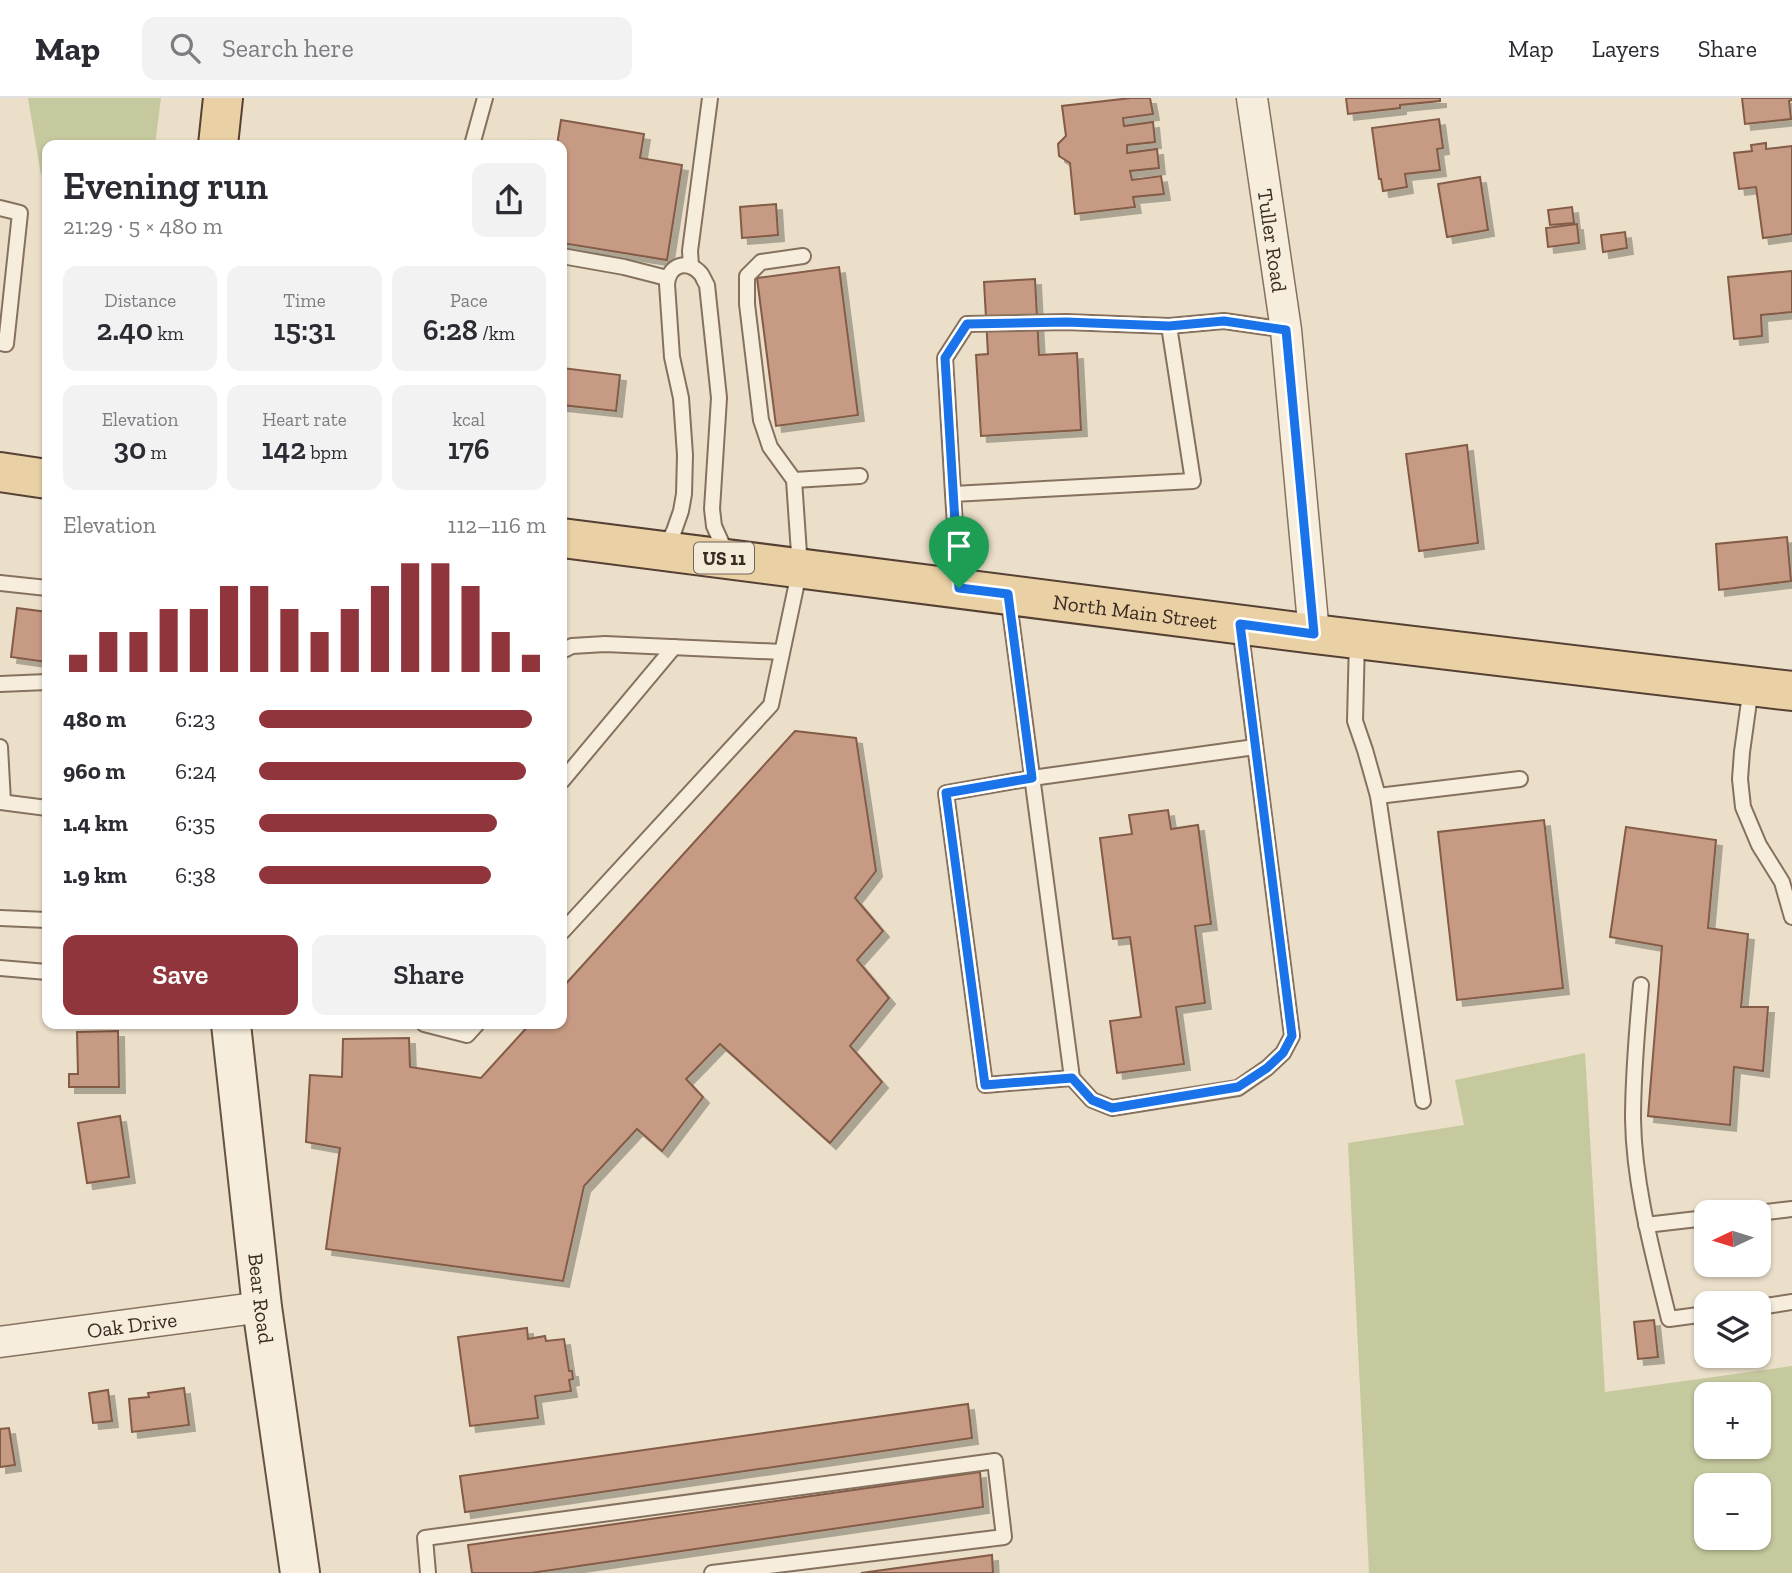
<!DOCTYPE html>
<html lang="en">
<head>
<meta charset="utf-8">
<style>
  body { margin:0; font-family:"Zilla Slab",serif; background:#f2f2f3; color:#2b2b33; height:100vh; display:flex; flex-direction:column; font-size:26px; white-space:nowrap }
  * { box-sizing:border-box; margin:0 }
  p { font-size:23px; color:#7c7c81 }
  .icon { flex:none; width:38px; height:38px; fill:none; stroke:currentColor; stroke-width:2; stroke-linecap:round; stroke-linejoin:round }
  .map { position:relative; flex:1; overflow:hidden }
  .sheet { position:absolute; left:42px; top:42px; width:525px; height:889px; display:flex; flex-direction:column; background:#fff; border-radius:14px; box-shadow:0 2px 5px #0004 }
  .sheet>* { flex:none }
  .needle { width:46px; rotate:266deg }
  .buttons { position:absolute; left:1694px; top:1102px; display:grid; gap:14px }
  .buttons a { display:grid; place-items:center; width:77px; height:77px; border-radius:14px; background:#fff; box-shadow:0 2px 5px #0004; font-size:35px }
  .pin { position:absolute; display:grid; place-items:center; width:60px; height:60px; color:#fff; margin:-72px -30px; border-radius:50% 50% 50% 0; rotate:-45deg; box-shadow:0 0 7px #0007 }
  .pin .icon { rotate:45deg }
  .round { display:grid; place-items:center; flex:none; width:74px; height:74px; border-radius:14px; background:#f2f2f3 }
  .headline { display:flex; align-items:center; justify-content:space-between; height:119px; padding:0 21px }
  h1 { font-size:38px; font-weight:600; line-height:52px }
  .figures { display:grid; grid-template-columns:repeat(3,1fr); gap:10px; height:119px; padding:7px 21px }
  .figures div { display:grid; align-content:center; border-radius:14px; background:#f2f2f3; text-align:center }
  .figures b { font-size:30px; font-weight:600 }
  .figures small { font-size:19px; font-weight:400 }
  .figures p { font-size:19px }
  .chart { height:196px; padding:14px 21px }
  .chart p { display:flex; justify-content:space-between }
  .chart svg { width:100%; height:126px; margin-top:7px; stroke:#90353b; stroke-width:6 }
  .action { display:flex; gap:14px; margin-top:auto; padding:14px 21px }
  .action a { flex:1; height:80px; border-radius:14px; background:#90353b; color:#fff; font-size:28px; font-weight:600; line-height:80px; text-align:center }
  .action a+a { background:#f2f2f3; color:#2b2b33 }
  ul { padding:0 21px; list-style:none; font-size:23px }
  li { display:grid; grid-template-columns:112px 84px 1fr; align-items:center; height:52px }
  li i { height:18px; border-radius:9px; background:#90353b }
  header { display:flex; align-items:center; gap:42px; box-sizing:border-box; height:98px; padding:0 35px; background:#fff; border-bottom:2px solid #e1e1e2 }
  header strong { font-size:33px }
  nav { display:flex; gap:38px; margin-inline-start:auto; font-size:24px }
  .search { width:490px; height:63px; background:#f2f2f3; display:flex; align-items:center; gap:18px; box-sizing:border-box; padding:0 24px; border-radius:14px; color:#7c7c81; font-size:26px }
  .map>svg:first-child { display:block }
</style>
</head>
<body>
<header>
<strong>Map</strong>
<div class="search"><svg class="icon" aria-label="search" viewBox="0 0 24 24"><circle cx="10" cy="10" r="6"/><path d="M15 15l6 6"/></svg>Search here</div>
<nav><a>Map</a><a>Layers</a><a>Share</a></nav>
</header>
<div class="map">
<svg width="1792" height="1475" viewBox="0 0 1792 1475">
  <defs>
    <filter id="shadow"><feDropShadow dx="6" dy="6" stdDeviation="0" flood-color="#0004"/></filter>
  </defs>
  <rect width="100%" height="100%" fill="#ebdfc9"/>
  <g fill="#c6c99e" fill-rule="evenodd">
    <polygon points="28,0 161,0 155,47 47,47 47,78 41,77"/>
    <path d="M1585 955 1605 1294 1792 1268V1475H1369L1348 1045 1464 1027 1455 982ZM1706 1297H1759V1349H1706ZM1706 1388H1759V1440H1706Z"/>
  </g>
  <g fill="#c69a83" stroke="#835b47" stroke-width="2" filter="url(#shadow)">
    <polygon points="1131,0 1150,0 1153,16 1123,20 1124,28 1153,24 1155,44 1127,47 1127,55 1157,51 1159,70 1130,73 1132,82 1161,78 1164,96 1133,99 1135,109 1075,116 1070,65 1059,58 1058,46 1066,38 1062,8"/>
    <polygon points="1346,0 1440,0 1440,3 1400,7 1400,10 1348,16"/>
    <polygon points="1742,0 1792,0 1792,2 1789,3 1791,21 1745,26"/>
    <polygon points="1439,21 1443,50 1437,51 1440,72 1405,76 1407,89 1383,93 1381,81 1379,81 1372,30"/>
    <polygon points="561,22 644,36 640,60 682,67 667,162 562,145 562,47 530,47 531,43 557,47"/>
    <polygon points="1766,45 1766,51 1792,48 1792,136 1763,140 1756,89 1739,91 1734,55 1752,53 1751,47"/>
    <polygon points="1480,79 1488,132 1447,139 1438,86"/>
    <polygon points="776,106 778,137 742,140 740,109"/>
    <polygon points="1572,109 1574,125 1550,127 1548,112"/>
    <polygon points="1577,126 1579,145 1548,149 1546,130"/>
    <polygon points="1625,134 1627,150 1603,154 1601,137"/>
    <polygon points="839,169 858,317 776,328 757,180"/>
    <polygon points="1792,173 1792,214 1761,217 1762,238 1734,241 1728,179"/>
    <polygon points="1035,181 1039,257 1077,255 1081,332 981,338 976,257 988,256 984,184"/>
    <polygon points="562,270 620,277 616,313 562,307"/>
    <polygon points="1467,347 1478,445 1419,453 1406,356"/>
    <polygon points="1787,439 1791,483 1719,492 1716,446"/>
    <polygon points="17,510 47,514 47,564 11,559"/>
    <polygon points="795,633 856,640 876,773 855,800 883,833 857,862 889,900 850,948 882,984 830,1045 720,946 686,981 703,999 662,1053 637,1031 584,1088 563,1183 326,1151 340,1050 306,1044 310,977 342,979 343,941 409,940 410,969 481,980 530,926 562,926 562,890"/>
    <polygon points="1168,712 1171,731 1198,727 1211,826 1195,828 1205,905 1176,909 1184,966 1117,975 1110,923 1141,919 1130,839 1113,841 1100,740 1132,736 1129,717"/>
    <polygon points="1544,722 1563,890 1457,902 1438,734"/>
    <polygon points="1626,729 1716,742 1708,830 1748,836 1741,909 1768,909 1763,973 1734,969 1730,1027 1648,1018 1662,848 1610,839"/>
    <polygon points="118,933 119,989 69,989 69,976 78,976 77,934"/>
    <polygon points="120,1018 129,1079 87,1085 78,1025"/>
    <polygon points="1654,1222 1658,1259 1638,1261 1634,1224"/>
    <polygon points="527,1230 528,1241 545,1238 546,1243 564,1241 569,1273 572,1273 573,1281 569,1282 571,1293 535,1298 538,1320 470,1328 458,1239"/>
    <polygon points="184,1290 189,1327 132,1334 129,1301 149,1299 148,1295"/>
    <polygon points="108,1292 112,1323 93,1325 89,1295"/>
    <polygon points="968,1306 972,1340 465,1414 460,1378"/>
    <polygon points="9,1330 15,1367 0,1369 0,1331"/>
    <polygon points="980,1374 983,1409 531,1475 472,1475 468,1447"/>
    <polygon points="992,1457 993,1475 861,1475"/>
  </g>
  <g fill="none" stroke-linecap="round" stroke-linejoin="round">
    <defs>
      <g id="service">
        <polyline points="472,47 485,0"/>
        <polyline points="0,110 20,115 6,246 0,245"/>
        <polyline points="562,158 624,169 667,180"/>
        <polyline points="691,168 690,153 710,0"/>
        <polyline points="794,382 860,378"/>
        <polyline points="953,396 945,260 967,226 1066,224 1169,228"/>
        <path d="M664 452 674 433 681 413 684 396 685 357 681 300 672 259 667 186C669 166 688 161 701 176 702 177 706 186 707 187L719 300 712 411 714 428 727 457"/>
        <polyline points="0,485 47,490"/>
        <polyline points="959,489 953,396 1193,383 1169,228 1224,223 1286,232"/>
        <polyline points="1008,497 1072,980 1092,1002 1112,1010 1238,990 1267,970 1283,955 1292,938 1240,528"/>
        <polyline points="1357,542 1355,623 1365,652 1378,698 1423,1003"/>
        <polyline points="562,553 572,548 605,546 782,554"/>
        <polyline points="0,586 47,584"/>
        <polyline points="1751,589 1742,654 1740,681 1743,709 1759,747 1782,784 1792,819"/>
        <polyline points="0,649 3,704"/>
        <polyline points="562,683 674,549"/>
        <polyline points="1378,698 1520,681"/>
        <polyline points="0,704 47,710"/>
        <polyline points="0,820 47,822"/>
        <polyline points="562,834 771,607 800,470 794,382 770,349 761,322 747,206 747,178 761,164 803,158"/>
        <polyline points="0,870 47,874"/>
        <path d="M1641 887C1637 931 1633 976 1633 1021 1634 1088 1653 1156 1669 1221L1706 1216"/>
        <polyline points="424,926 467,937 477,926"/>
        <polyline points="1072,980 985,987 946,695 1032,680 1255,649"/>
        <polyline points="1758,1115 1792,1111"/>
        <polyline points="1646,1127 1706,1120"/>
        <polyline points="1759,1209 1792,1204"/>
        <polyline points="428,1475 425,1440 995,1363 1004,1439 712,1475"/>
      </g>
      <g id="minor">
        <path id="s1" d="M1252 0 1286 232 1314 536"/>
        <path id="s2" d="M0 1244 262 1209"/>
      </g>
      <g id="secondary">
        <path id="s3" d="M231 926 262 1209 300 1475"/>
      </g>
      <g id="primary">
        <polyline points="218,47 223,0"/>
        <polyline points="0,374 47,381"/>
        <path id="s4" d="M562 440 1314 536 1792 593"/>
      </g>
    </defs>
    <use href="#service" stroke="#86715f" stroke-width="18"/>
    <use href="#minor" stroke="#86715f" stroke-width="33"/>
    <use href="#secondary" stroke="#685342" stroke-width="42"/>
    <use href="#primary" stroke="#554033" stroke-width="42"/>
    <use href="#service" stroke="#f6eddc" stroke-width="14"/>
    <use href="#minor" stroke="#f6eddc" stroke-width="30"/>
    <use href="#secondary" stroke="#f6eddc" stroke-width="38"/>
    <use href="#primary" stroke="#ead0a5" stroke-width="38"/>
  </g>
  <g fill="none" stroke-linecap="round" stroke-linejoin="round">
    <defs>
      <polygon id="route" points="1224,223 1286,232 1314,536 1240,526 1292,938 1283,955 1267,970 1238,989 1112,1010 1092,1002 1072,980 985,987 946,695 1032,680 1008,496 959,490 945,260 967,226 1066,224 1169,228"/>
    </defs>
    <use href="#route" stroke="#fff" stroke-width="14"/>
    <use href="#route" stroke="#1a73e8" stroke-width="9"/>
  </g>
  <g text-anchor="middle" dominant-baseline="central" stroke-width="7" stroke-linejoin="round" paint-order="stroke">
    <rect fill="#f3ead8" stroke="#706459" stroke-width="2" x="694" y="444.5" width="60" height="31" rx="5"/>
    <g font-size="19" font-weight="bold" fill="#382b22">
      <text x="724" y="460">US 11</text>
    </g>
    <g font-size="21" fill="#382b22" stroke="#f3ead8">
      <text stroke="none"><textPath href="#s1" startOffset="144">Tuller Road</textPath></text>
      <text stroke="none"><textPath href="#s4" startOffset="578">North Main Street</textPath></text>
      <text stroke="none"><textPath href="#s3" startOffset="276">Bear Road</textPath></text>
      <text stroke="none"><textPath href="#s2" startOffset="133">Oak Drive</textPath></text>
    </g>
  </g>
</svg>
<div class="buttons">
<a><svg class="needle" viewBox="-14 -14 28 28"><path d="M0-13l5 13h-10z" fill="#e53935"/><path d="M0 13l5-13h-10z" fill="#7c7c81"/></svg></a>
<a><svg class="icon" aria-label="layers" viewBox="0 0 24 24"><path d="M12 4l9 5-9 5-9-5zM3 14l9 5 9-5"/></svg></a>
<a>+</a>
<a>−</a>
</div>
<div class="pin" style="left:959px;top:490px;background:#1e9e55"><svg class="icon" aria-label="arrive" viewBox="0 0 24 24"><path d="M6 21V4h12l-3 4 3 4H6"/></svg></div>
<section class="sheet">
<div class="headline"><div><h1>Evening run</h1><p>21:29 · 5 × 480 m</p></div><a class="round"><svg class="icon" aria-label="share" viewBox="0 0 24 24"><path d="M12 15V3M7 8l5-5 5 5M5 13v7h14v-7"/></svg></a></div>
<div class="figures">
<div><p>Distance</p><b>2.40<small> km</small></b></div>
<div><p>Time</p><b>15:31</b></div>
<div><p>Pace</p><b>6:28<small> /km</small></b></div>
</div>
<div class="figures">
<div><p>Elevation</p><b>30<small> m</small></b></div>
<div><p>Heart rate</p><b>142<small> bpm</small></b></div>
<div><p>kcal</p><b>176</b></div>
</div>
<div class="chart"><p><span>Elevation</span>112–116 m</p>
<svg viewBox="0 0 160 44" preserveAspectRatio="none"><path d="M5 44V38M15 44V30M25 44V30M35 44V22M45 44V22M55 44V14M65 44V14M75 44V22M85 44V30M95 44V22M105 44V14M115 44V6M125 44V6M135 44V14M145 44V30M155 44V38"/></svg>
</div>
<ul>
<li><b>480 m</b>6:23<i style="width:95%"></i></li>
<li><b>960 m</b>6:24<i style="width:93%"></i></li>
<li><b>1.4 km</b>6:35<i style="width:83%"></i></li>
<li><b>1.9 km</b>6:38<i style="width:81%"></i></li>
</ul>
<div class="action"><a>Save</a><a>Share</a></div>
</section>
</div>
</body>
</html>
